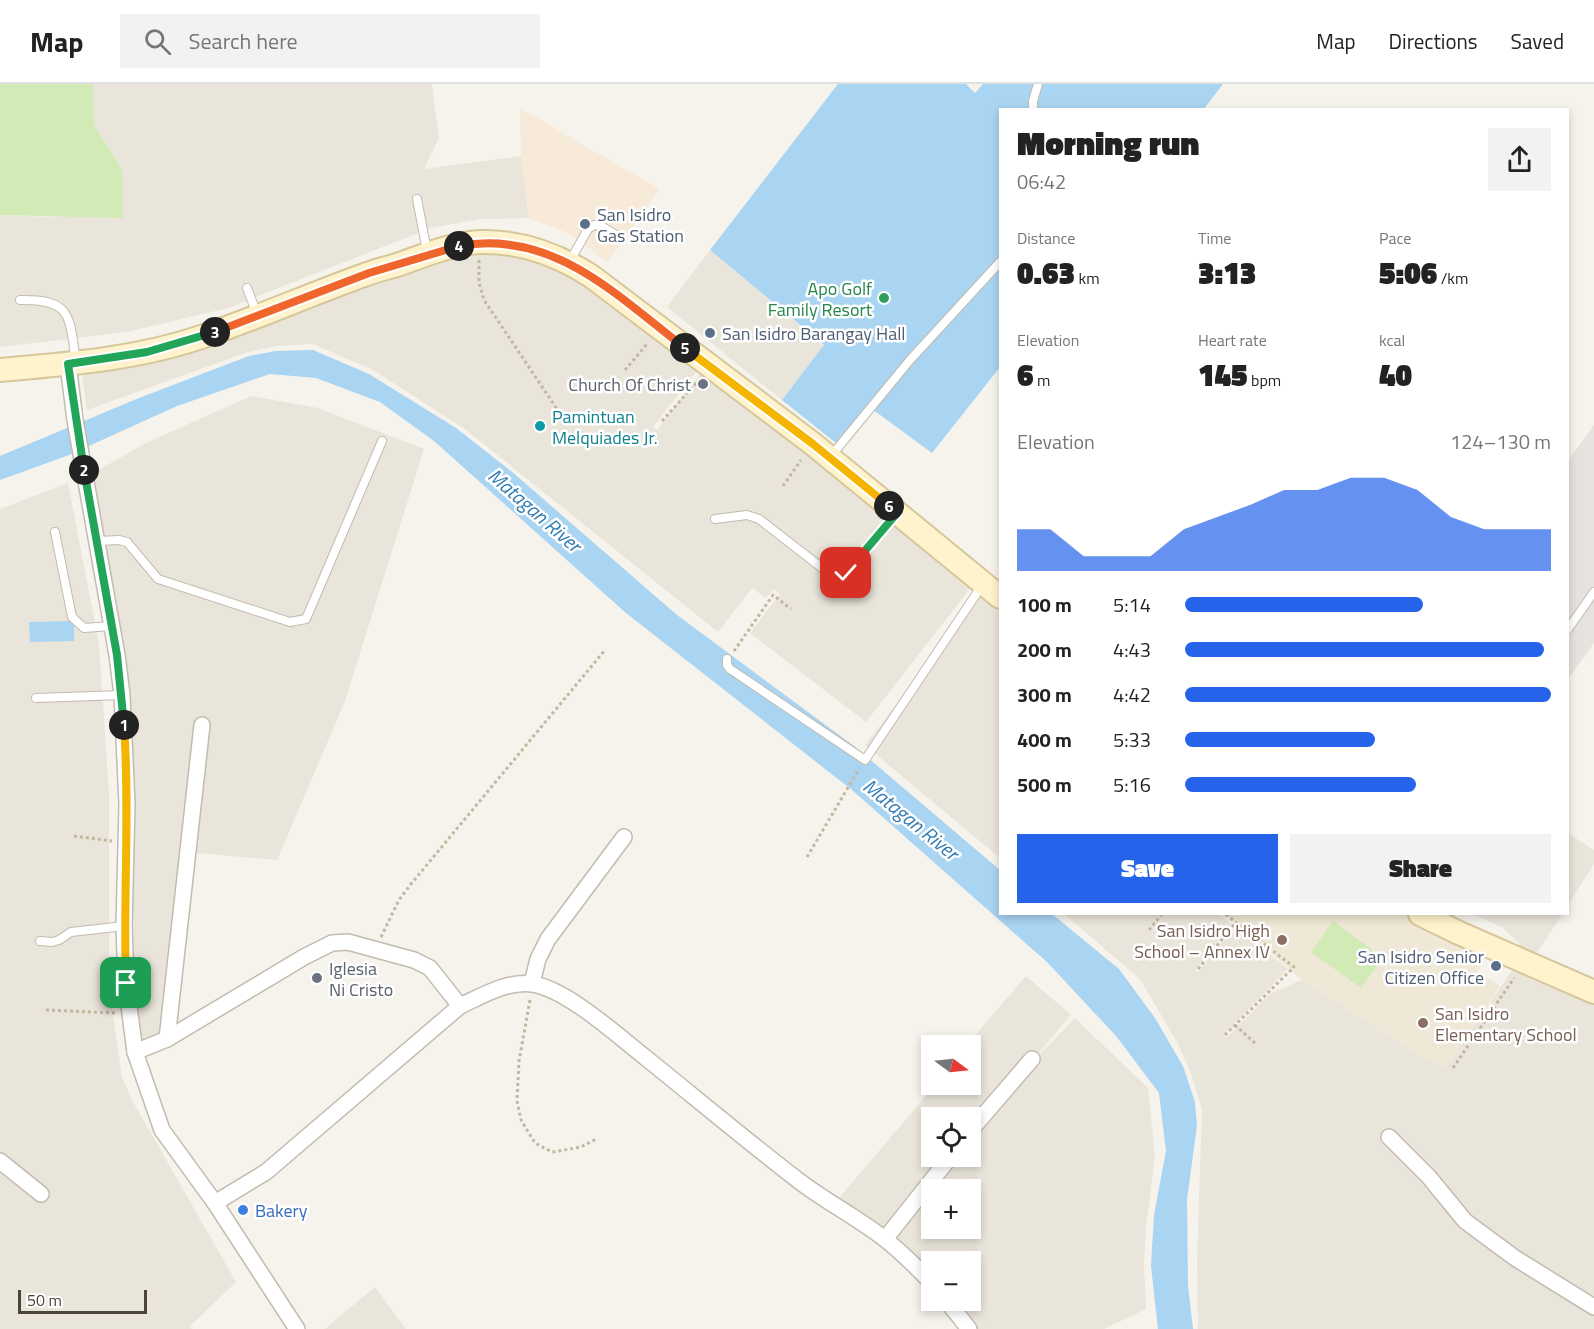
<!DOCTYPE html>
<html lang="en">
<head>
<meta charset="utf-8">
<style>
  body { margin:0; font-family:"Titillium Web",sans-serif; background:#f2f2f2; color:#222; height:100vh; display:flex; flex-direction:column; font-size:22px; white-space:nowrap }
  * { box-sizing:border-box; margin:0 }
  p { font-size:20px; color:#767676 }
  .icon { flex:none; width:33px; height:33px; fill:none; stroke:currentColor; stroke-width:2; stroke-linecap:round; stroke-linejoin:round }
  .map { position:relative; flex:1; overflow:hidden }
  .sheet { position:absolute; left:999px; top:24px; width:570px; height:807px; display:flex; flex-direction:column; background:#fff; border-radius:0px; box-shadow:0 3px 9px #0003 }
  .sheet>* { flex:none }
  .needle { width:39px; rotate:105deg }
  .controls { position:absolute; left:921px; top:951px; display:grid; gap:12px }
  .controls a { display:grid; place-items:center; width:60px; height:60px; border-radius:0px; background:#fff; box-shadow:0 3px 9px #0003; font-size:30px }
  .scale { position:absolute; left:18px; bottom:15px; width:129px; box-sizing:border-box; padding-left:6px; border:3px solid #4b4439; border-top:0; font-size:16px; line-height:21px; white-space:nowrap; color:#4b4439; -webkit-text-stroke:4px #fff; paint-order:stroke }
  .pin { position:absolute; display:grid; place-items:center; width:51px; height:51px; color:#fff; margin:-26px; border-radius:12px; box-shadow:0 3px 9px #0006 }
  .km { position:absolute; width:30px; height:30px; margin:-15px; border-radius:50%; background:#222; color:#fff; font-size:16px; line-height:30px; text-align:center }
  .round { display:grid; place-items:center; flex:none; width:63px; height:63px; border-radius:0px; background:#f2f2f2 }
  .headline { display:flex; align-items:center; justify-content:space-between; height:102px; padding:0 18px }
  h1 { font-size:33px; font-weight:800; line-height:45px }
  .metrics { display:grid; grid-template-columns:repeat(3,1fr); gap:9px; height:102px; padding:6px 18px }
  .metrics div { display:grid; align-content:center }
  .metrics b { font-size:30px; font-weight:800 }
  .metrics small { font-size:16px; font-weight:400 }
  .metrics p { font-size:16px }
  .chart { height:168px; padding:12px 18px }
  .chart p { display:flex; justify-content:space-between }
  .chart svg { width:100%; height:108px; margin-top:6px; fill:#2563eb; opacity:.7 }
  .primary-button { display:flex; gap:12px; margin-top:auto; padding:12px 18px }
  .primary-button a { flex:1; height:69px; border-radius:0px; background:#2563eb; color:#fff; font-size:24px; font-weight:800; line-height:69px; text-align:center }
  .primary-button a+a { background:#f2f2f2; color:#222 }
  ul { padding:0 18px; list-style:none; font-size:20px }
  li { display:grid; grid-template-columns:96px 72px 1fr; align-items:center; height:45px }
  li i { height:15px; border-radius:8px; background:#2563eb }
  header { display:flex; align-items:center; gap:36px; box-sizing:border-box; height:84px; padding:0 30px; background:#fff; border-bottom:2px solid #e0e0e0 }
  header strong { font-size:28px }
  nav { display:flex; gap:33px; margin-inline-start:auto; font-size:21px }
  .search { width:420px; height:54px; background:#f2f2f2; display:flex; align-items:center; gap:15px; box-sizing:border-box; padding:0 21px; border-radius:0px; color:#767676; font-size:22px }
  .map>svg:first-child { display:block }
</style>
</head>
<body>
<header>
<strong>Map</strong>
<div class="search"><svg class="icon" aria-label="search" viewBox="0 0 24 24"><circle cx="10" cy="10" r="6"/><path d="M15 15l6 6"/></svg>Search here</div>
<nav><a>Map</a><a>Directions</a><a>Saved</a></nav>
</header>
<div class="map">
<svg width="1594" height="1245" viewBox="0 0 1594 1245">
  <rect width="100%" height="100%" fill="#f6f3ec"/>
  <g fill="#eae5da">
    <polygon points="93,0 432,0 439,54 424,85 521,72 529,134 480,135 431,144 228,224 127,248 0,263 0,131 53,133 122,86 94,41"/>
    <polygon points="469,159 560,179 700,283 653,343 657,346 704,285 976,497 866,638 750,549 780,510 774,505 766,514 752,504 718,548 465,345 373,286 313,260 276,262 248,268 87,326 80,278 193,250"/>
    <polygon points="710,166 824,262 782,316 667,223"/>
    <polygon points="251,312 318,324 424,365 345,617 277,776 187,768 168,955 138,976 128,891 128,723 88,392 146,359"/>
    <polygon points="68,399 99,560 109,710 109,904 122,993 132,1016 236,1198 190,1242 192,1245 0,1245 0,425"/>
    <polygon points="983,509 1000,523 1000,774 865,661"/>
    <polygon points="1568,749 1594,766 1594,780 1568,821"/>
    <polygon points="1064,830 1218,830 1232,840 1195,886 1198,888 1235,843 1288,885 1223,951 1226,954 1271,909 1302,896 1428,976 1447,982 1519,876 1594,907 1594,1214 1576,1203 1571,1210 1594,1226 1594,1245 1198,1245 1197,1175 1202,1026 1191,989 1177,958 1140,895"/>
    <polygon points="1473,830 1562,830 1534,874 1502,843"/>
    <polygon points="1026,892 1071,931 971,1049 970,1034 932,1034 932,1072 950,1073 882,1152 834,1120 935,1001 970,1000 970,962 967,961"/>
    <polygon points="1075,934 1148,1004 1155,1072 1146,1144 1144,1180 1146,1225 1104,1245 975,1245 951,1217 970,1216 970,1178 932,1178 931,1193 896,1151 931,1106 932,1144 970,1144 970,1106 932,1105 958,1073 970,1072 971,1057 1038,972"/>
    <polygon points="375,1203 406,1245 325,1245"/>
  </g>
  <polygon fill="#f7ead8" points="520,24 659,105 608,178 568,149 529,134 521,72"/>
  <polygon fill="#e6e2dd" points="1594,341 1594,559 1568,595 1568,377"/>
  <polygon fill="#efe8d6" points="1226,830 1408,830 1484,871 1478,888 1500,902 1447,983 1428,976 1302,896"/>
  <g fill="#d2eab5">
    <polygon points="0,0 93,0 94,41 122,86 123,134 0,131"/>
    <polygon points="1333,837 1383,874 1361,904 1311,868"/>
  </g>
  <g fill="#a9d4f2">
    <polygon points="838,0 966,0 975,9 983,0 1223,0 1204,25 1000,26 1000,283 932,369 872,325 841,363 782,316 824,261 710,166"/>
    <polygon points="313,266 369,290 456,344 511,387 677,531 854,662 1000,786 1000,830 1052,830 1119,885 1155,934 1183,982 1195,1018 1197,1042 1187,1115 1188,1202 1193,1245 1158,1245 1151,1182 1154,1131 1166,1067 1159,1009 1116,952 1047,878 852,706 626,529 434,357 380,318 316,294 270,290 177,322 69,371 0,396 0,372 139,314 249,272 276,267"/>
    <polygon points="74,537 74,557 30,558 29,538"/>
  </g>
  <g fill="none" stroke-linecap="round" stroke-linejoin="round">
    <defs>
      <g id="lane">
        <polyline points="1033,26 1033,17 1038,0"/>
        <polyline points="417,115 427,167"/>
        <polyline points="570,177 588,145 594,141 601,142 621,154"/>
        <polyline points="247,204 257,230"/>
        <path d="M20 216C73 215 69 233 76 277"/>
        <polyline points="831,372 910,276 1000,178"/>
        <polyline points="715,435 747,431 759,435 830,490 841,492 846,489 896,430"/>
        <polyline points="55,448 72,533 84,544 111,542"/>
        <polyline points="97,457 119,456 127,458 158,495 290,538 306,535 382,357"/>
        <polyline points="1568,545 1594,508"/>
        <polyline points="727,575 727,581 730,585 865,676 983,500"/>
        <polyline points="36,614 122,611"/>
        <polyline points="40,857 52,858 59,856 71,848 124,842"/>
      </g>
      <g id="street">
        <polyline points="68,280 75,336 117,571 122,611 127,720 124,842 126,899 135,968 162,1046 215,1119 297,1245"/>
        <polyline points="532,899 538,875 548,855 624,753"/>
        <polyline points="167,955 202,641"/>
        <polyline points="135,968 167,955 304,873 332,859 348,858 414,876 430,884 460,922"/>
        <polyline points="970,1047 1032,975"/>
        <polyline points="1389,1053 1429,1093 1465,1137 1515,1174 1594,1223"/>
        <polyline points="0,1077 41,1110"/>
        <path d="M215 1119 266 1088 460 922C482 912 508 896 533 900 568 906 618 952 646 974 697 1015 747 1057 799 1097 824 1116 852 1131 878 1150 898 1164 915 1182 932 1199"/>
        <polyline points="885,1155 951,1072"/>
        <polyline points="946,1216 969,1245"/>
      </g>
      <g id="secondary">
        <path d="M0 286C68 280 137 275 201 253 257 234 311 210 367 190 377 186 387 184 397 181 423 172 453 159 480 158 521 157 558 171 591 192L813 360 1000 513"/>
        <polyline points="1420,830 1459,849 1594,908"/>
      </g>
    </defs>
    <use href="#lane" stroke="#c2bbae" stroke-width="10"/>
    <use href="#street" stroke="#c2bbae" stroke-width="18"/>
    <use href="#secondary" stroke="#d6c79b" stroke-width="26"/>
    <g stroke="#c4b79f" stroke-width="3" stroke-dasharray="3 3" stroke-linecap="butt">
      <polyline points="479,176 479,199 484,216 559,328"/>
      <polyline points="625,286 647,260"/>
      <polyline points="662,337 699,296"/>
      <polyline points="783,402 801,376"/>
      <polyline points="734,567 773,511 791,525"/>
      <polyline points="74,752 112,757"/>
      <polyline points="807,773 859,685"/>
      <polyline points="1149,846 1162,830"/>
      <polyline points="381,853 399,816 411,800 605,566"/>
      <polyline points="1198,885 1236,838"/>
      <polyline points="530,916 519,977 517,1017 521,1036 535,1059 552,1068 581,1063 596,1055"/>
      <polyline points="46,926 116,929"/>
      <polyline points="1235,941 1257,961"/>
      <polyline points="1225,951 1294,883 1225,830"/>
      <polyline points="1453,984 1514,894"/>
    </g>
    <use href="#lane" stroke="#fff" stroke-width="8"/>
    <use href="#street" stroke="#fff" stroke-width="15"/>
    <use href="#secondary" stroke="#fff3cd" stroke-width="22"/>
  </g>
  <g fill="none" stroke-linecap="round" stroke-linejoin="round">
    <defs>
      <path id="split-1" d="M124 641C130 727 123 813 126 899"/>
      <polyline id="split-2" points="84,386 117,571 124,641"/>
      <polyline id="split-3" points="84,386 68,280 147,268 215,248"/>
      <polyline id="split-4" points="215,248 369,189 459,162"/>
      <path id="split-5" d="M459 162C553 145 616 211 685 264"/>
      <polyline id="split-6" points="685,264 813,360 889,422"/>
      <polyline id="split-7" points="846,489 897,429 889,422"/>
    </defs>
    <use href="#split-1" stroke="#fff" stroke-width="12"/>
    <use href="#split-2" stroke="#fff" stroke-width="12"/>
    <use href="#split-3" stroke="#fff" stroke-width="12"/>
    <use href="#split-4" stroke="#fff" stroke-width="12"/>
    <use href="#split-5" stroke="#fff" stroke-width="12"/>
    <use href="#split-6" stroke="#fff" stroke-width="12"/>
    <use href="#split-7" stroke="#fff" stroke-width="12"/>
    <use href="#split-1" stroke="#f5b400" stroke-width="8"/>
    <use href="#split-2" stroke="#22a559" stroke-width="8"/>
    <use href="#split-3" stroke="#22a559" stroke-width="8"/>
    <use href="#split-4" stroke="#f0652b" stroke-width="8"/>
    <use href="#split-5" stroke="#f0652b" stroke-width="8"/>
    <use href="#split-6" stroke="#f5b400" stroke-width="8"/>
    <use href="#split-7" stroke="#22a559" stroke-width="8"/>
  </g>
  <g fill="#5c6f8a" stroke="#fff" stroke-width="2">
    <circle cx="585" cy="140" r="6"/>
    <circle cx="710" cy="249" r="6"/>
    <circle cx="1496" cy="882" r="6"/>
  </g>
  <circle fill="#2e9e5b" stroke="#fff" stroke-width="2" cx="884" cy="214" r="6"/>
  <g fill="#6b7280" stroke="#fff" stroke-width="2">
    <circle cx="703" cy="300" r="6"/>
    <circle cx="317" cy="894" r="6"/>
  </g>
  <circle fill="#0f9aa8" stroke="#fff" stroke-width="2" cx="540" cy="342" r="6"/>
  <g fill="#8d6e63" stroke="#fff" stroke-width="2">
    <circle cx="1282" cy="856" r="6"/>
    <circle cx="1423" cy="939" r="6"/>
  </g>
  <circle fill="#3f7fe0" stroke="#fff" stroke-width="2" cx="243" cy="1126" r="6"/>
  <g text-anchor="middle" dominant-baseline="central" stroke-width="5" stroke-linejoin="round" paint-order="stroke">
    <g font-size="18" fill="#4e5e75" stroke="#fff" text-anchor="start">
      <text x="597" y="130">San Isidro<tspan x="597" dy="21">Gas Station</tspan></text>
      <text x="722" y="249">San Isidro Barangay Hall</text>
      <text x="1484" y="872" text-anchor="end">San Isidro Senior<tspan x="1484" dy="21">Citizen Office</tspan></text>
    </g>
    <g font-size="18" fill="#27864d" stroke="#fff" text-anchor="end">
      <text x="872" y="204">Apo Golf<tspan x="872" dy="21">Family Resort</tspan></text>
    </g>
    <g font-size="18" fill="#5b616d" stroke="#fff" text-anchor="end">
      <text x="691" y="300">Church Of Christ</text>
      <text x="329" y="884" text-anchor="start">Iglesia<tspan x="329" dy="21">Ni Cristo</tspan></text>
    </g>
    <g font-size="18" fill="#0d838f" stroke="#fff" text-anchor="start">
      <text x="552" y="332">Pamintuan<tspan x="552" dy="21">Melquiades Jr.</tspan></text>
    </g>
    <g font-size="18" fill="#785e54" stroke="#fff" text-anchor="end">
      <text x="1270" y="846">San Isidro High<tspan x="1270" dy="21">School – Annex IV</tspan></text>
      <text x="1435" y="929" text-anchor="start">San Isidro<tspan x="1435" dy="21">Elementary School</tspan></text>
    </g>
    <g font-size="18" fill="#366cbe" stroke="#fff" text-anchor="start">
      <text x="255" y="1126">Bakery</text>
    </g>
    <g font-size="20" font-style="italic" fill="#2e7ab2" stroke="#fff">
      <text transform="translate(535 426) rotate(41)">Matagan River</text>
      <text transform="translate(911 735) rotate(39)">Matagan River</text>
    </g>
  </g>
</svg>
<div class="controls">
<a><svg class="needle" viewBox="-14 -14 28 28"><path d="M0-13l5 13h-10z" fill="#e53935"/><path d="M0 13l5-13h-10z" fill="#767676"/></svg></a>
<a><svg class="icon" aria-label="locate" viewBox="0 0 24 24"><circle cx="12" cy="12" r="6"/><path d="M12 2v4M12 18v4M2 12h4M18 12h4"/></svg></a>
<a>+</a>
<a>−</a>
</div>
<div class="scale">50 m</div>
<div class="pin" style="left:126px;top:899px;background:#1e9e55"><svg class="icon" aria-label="arrive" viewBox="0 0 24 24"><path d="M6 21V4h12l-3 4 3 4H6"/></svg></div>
<div class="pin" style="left:846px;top:489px;background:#d93025"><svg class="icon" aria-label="check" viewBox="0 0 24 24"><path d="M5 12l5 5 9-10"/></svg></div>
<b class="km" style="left:124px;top:641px">1</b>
<b class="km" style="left:84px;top:386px">2</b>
<b class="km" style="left:215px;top:248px">3</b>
<b class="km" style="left:459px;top:162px">4</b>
<b class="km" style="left:685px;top:264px">5</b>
<b class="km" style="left:889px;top:422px">6</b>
<section class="sheet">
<div class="headline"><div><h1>Morning run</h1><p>06:42</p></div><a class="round"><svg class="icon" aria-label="share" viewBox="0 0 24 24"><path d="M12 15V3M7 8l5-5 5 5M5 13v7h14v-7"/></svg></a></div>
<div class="metrics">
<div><p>Distance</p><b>0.63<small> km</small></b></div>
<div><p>Time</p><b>3:13</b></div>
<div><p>Pace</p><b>5:06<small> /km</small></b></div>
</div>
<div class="metrics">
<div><p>Elevation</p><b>6<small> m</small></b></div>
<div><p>Heart rate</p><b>145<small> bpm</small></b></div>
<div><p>kcal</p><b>40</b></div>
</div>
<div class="chart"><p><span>Elevation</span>124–130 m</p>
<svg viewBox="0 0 160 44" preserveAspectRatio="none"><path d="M0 44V27L10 27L20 38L30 38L40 38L50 27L60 22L70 17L80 11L90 11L100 6L110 6L120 11L130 22L140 27L150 27L160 27V44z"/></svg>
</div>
<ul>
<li><b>100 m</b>5:14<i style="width:65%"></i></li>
<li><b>200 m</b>4:43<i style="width:98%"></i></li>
<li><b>300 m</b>4:42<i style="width:100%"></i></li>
<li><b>400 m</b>5:33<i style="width:52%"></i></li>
<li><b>500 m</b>5:16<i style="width:63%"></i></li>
</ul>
<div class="primary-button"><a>Save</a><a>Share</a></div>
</section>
</div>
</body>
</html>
